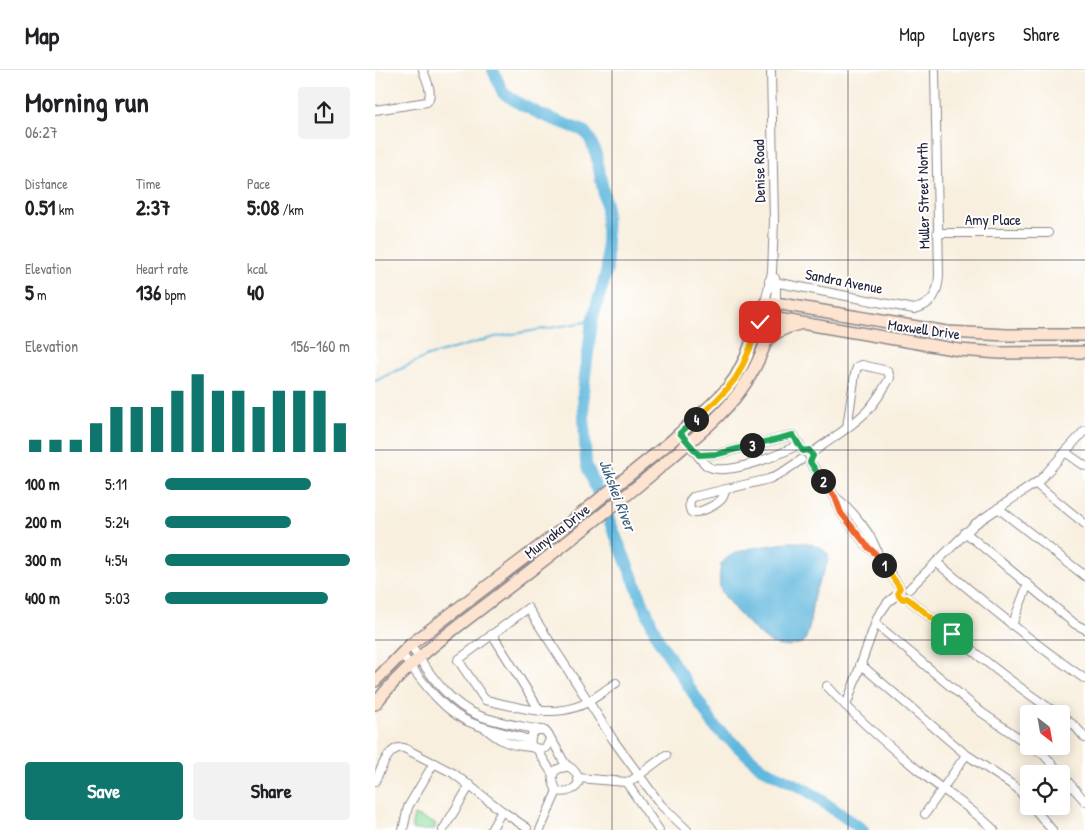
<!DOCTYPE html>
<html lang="en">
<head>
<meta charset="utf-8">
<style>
  body { margin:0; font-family:"Patrick Hand",sans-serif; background:#f2f2f2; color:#202124; height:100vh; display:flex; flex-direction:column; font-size:19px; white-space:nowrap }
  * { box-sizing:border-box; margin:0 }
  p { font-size:16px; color:#757577 }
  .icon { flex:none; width:28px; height:28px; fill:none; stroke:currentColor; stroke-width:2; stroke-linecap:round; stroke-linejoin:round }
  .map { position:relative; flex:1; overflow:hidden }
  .details { display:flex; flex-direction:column; background:#fff; width:375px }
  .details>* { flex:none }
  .needle { width:32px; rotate:149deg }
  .buttons { position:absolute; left:645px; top:635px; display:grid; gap:10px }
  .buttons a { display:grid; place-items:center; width:50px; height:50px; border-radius:5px; background:#fff; box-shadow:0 2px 12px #0003; font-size:25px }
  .pin { position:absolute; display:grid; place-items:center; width:42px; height:42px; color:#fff; margin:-21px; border-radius:10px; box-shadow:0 2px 8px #0006 }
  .km { position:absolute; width:25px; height:25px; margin:-12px; border-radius:50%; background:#222; color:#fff; font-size:14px; line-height:25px; text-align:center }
  .round { display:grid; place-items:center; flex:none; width:52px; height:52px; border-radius:5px; background:#f2f2f2 }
  .head { display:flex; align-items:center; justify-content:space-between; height:85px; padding:0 25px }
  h1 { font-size:28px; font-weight:800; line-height:38px }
  .figures { display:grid; grid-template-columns:repeat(3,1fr); gap:8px; height:85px; padding:5px 25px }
  .figures div { display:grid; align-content:center }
  .figures b { font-size:21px; font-weight:800 }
  .figures small { font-size:14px; font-weight:400 }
  .figures p { font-size:14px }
  .chart { height:140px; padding:10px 25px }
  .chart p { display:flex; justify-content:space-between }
  .chart svg { width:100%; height:90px; margin-top:5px; stroke:#0f766e; stroke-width:6 }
  .primary-button { display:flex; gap:10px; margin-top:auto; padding:10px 25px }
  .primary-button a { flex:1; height:58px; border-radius:5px; background:#0f766e; color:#fff; font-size:20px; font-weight:800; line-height:58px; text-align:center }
  .primary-button a+a { background:#f2f2f2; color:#202124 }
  ul { padding:0 25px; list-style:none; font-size:16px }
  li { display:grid; grid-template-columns:80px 60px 1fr; align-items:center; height:38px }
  li i { height:12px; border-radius:6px; background:#0f766e }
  header { display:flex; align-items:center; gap:30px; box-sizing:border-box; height:70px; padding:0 25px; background:#fff; border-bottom:1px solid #e0e0e0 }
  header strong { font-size:24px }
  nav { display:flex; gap:28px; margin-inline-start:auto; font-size:18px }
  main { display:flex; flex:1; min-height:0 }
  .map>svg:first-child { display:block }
</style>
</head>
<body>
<header>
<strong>Map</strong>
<nav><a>Map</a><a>Layers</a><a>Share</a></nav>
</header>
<main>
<section class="details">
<div class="head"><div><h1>Morning run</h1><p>06:27</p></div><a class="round"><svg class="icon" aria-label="share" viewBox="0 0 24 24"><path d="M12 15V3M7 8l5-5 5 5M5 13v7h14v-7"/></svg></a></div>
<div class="figures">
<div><p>Distance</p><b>0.51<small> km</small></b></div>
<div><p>Time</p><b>2:37</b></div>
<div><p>Pace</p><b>5:08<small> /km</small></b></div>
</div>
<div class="figures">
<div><p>Elevation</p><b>5<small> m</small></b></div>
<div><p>Heart rate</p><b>136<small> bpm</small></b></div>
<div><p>kcal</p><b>40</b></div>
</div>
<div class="chart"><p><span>Elevation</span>156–160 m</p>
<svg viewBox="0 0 160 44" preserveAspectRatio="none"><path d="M5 44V38M15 44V38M25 44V38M35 44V30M45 44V22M55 44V22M65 44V22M75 44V14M85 44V6M95 44V14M105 44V14M115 44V22M125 44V14M135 44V14M145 44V14M155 44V30"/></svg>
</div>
<ul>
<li><b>100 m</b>5:11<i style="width:79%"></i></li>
<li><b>200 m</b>5:24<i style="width:68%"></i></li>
<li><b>300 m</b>4:54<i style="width:100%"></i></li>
<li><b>400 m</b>5:03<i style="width:88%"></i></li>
</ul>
<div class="primary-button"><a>Save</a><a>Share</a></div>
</section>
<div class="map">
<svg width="710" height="760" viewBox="0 0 710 760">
  <rect width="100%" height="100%" fill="#fff"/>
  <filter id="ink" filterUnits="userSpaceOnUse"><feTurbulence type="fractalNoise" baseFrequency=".02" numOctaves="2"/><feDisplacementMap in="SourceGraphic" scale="10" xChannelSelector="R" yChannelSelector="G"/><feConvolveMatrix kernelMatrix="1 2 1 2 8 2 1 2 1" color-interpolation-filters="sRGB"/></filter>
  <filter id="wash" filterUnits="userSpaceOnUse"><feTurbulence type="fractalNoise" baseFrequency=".0096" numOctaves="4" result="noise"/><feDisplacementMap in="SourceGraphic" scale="20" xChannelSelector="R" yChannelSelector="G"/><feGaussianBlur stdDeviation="1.12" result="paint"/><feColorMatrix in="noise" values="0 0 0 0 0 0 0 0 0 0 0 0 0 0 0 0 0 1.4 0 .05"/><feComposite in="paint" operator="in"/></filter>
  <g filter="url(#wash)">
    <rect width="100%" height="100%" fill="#f8efde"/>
    <polygon fill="#90e09f" stroke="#59816d" points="39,745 61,754 59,760 37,760 37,754"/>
    <path fill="#61b7dd" stroke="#426c8c" d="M413 472C428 472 442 473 453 484 453 497 448 503 443 514 434 533 438 555 429 572 419 576 409 578 399 574 386 569 348 530 345 517 344 510 345 501 346 494 361 475 392 478 413 472Z"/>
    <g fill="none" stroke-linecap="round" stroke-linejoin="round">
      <polyline stroke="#61b7dd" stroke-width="2" points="0,311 53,286 120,267 217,251"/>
      <polyline stroke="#61b7dd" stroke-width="12" points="118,0 128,23 145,34 167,45 209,61 215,69 221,84 231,135 232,200 217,251 208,322 211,394 283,569 340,657 387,698 433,721 488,760"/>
    </g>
  </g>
  <g filter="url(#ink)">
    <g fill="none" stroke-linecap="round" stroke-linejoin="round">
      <defs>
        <g id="minor">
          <path d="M0 40 52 32C59 23 51 10 48 0"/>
          <polyline points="562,163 673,163"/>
          <polyline points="400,208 401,212 401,234"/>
          <path d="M394 211 539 239C558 235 563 223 564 205L560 0"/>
          <polyline points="390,233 397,202 399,151 396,0"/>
          <path d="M311 370C315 375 327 392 331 395 348 409 407 384 424 374"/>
          <polyline points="690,382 710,396"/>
          <path d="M437 383C454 370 475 358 490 343 500 334 508 319 515 308L513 301 487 295 482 297 480 304 472 357"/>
          <polyline points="324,385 343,384 418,365 428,381"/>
          <polyline points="435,392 460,427 466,443 493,477 503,485 525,518"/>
          <polyline points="661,414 710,454"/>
          <path d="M351 419C350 421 349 425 348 427 344 434 324 444 316 442 314 437 313 431 318 427L394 409 408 402 426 390"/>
          <path d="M460 427C476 438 499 467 503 485"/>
          <polyline points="623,438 710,506"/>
          <polyline points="590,462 700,554 710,559"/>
          <path d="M561 492C609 532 658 573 710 609"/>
          <polyline points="534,519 600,454 665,410 710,360"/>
          <path d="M532 528C582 568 630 609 683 644"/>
          <polyline points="500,553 606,642 654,675"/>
          <polyline points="637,555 653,514"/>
          <polyline points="117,564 165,641"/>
          <path d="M35 575C53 601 73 634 105 646 124 653 146 656 165 660"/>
          <path d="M26 583C44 607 69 644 99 654 117 661 137 664 155 670"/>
          <polyline points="485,594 589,683 642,718 654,732"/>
          <path d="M241 613C229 621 215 633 201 637 172 647 139 636 110 630L83 590 153 538 239 671 286 735 312 760"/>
          <path d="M452 616C483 650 518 680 553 708 576 726 599 740 619 760"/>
          <polyline points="471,636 503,546 513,532 523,524"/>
          <polyline points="686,646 700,656 710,668"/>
          <path d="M110 658C126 672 134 675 155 677 161 678 164 680 171 678L175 669"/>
          <polyline points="656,676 669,685 686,704"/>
          <path d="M159 678 155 673 157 664 162 660C165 660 167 659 170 661 175 665 185 685 189 692 192 697 197 697 200 702 211 716 194 724 182 721 176 710 174 698 192 697"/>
          <polyline points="162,679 178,705"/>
          <polyline points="686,704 710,731"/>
          <polyline points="203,708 251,712 256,711 291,685"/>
          <path d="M0 711C6 700 13 675 29 678L78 703 127 741 152 758"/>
          <polyline points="251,712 284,760"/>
          <polyline points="657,736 677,760"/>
          <polyline points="550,744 591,685"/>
          <polyline points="28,760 33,737 59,693"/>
          <polyline points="68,760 95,715"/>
          <polyline points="116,760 127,741"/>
          <polyline points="165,760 182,721"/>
        </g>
        <g id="secondary">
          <polyline points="391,247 584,280 625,283 710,282"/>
          <path d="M390 272C400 262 410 257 424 254"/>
          <polyline points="0,611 35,575 186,460 294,373 335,336 351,320 360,308 371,287 390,233 406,234 572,262 632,265 710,265"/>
          <path d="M0 634C35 589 80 559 125 524 183 479 242 435 297 387 321 366 346 347 365 321 384 296 395 264 401 234"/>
        </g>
      </defs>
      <use href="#minor" stroke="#8d888c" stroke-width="10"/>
      <use href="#secondary" stroke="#8d888c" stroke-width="14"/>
      <use href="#minor" stroke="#fff" stroke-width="8"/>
      <use href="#secondary" stroke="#fde4d0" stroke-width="11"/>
    </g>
  </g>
  <g fill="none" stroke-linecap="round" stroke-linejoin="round" filter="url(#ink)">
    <defs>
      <polyline id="split-1" points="509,495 525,518 523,522 524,526 528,529 532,528 577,564"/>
      <polyline id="split-2" points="448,411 460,427 466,443 493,477 503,486 509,495"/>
      <polyline id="split-3" points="377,375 418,365 428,381 434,380 438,386 435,392 448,411"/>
      <polyline id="split-4" points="321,349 305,363 324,385 343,384 377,375"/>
      <path id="split-5" d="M321 349C335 337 349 324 360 309 371 292 378 271 385 252"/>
    </defs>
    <use href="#split-1" stroke="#fff" stroke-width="10"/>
    <use href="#split-2" stroke="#fff" stroke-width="10"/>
    <use href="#split-3" stroke="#fff" stroke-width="10"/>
    <use href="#split-4" stroke="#fff" stroke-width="10"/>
    <use href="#split-5" stroke="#fff" stroke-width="10"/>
    <use href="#split-1" stroke="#f5b400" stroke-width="6"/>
    <use href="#split-2" stroke="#f0652b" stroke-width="6"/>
    <use href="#split-3" stroke="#22a559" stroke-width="6"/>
    <use href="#split-4" stroke="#22a559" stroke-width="6"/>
    <use href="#split-5" stroke="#f5b400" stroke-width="6"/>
  </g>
  <path fill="none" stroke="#22223b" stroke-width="1" stroke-opacity="0.55" d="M237 0V760M473 0V760M0 190H710M0 380H710M0 570H710"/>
  <g text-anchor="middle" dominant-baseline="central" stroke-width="4" stroke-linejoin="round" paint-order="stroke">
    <g font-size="15" fill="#22223b" stroke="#fff">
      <text transform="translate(384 101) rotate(-91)">Denise Road</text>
      <text transform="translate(548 126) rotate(-91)">Muller Street North</text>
      <text x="618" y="149">Amy Place</text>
      <text transform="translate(469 211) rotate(11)">Sandra Avenue</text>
      <text transform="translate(549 259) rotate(8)">Maxwell Drive</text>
      <text transform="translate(182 461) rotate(-38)">Munyaka Drive</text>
    </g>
    <g font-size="16" font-style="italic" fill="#3b5e7c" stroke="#fff">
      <text transform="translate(243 425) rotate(69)">Jukskei River</text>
    </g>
  </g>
</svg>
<div class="buttons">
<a><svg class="needle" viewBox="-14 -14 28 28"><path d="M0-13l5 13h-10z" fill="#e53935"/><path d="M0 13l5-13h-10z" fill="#757577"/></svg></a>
<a><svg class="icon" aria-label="locate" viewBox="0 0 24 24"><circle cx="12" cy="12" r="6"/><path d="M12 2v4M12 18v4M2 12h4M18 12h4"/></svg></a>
</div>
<div class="pin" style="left:577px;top:564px;background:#1e9e55"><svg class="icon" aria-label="arrive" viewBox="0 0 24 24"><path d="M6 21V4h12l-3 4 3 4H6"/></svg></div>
<div class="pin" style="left:385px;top:252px;background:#d93025"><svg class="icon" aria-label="check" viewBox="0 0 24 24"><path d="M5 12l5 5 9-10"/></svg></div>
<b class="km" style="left:509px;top:495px">1</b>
<b class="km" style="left:448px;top:411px">2</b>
<b class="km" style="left:377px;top:375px">3</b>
<b class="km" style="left:321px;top:349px">4</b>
</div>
</main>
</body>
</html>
